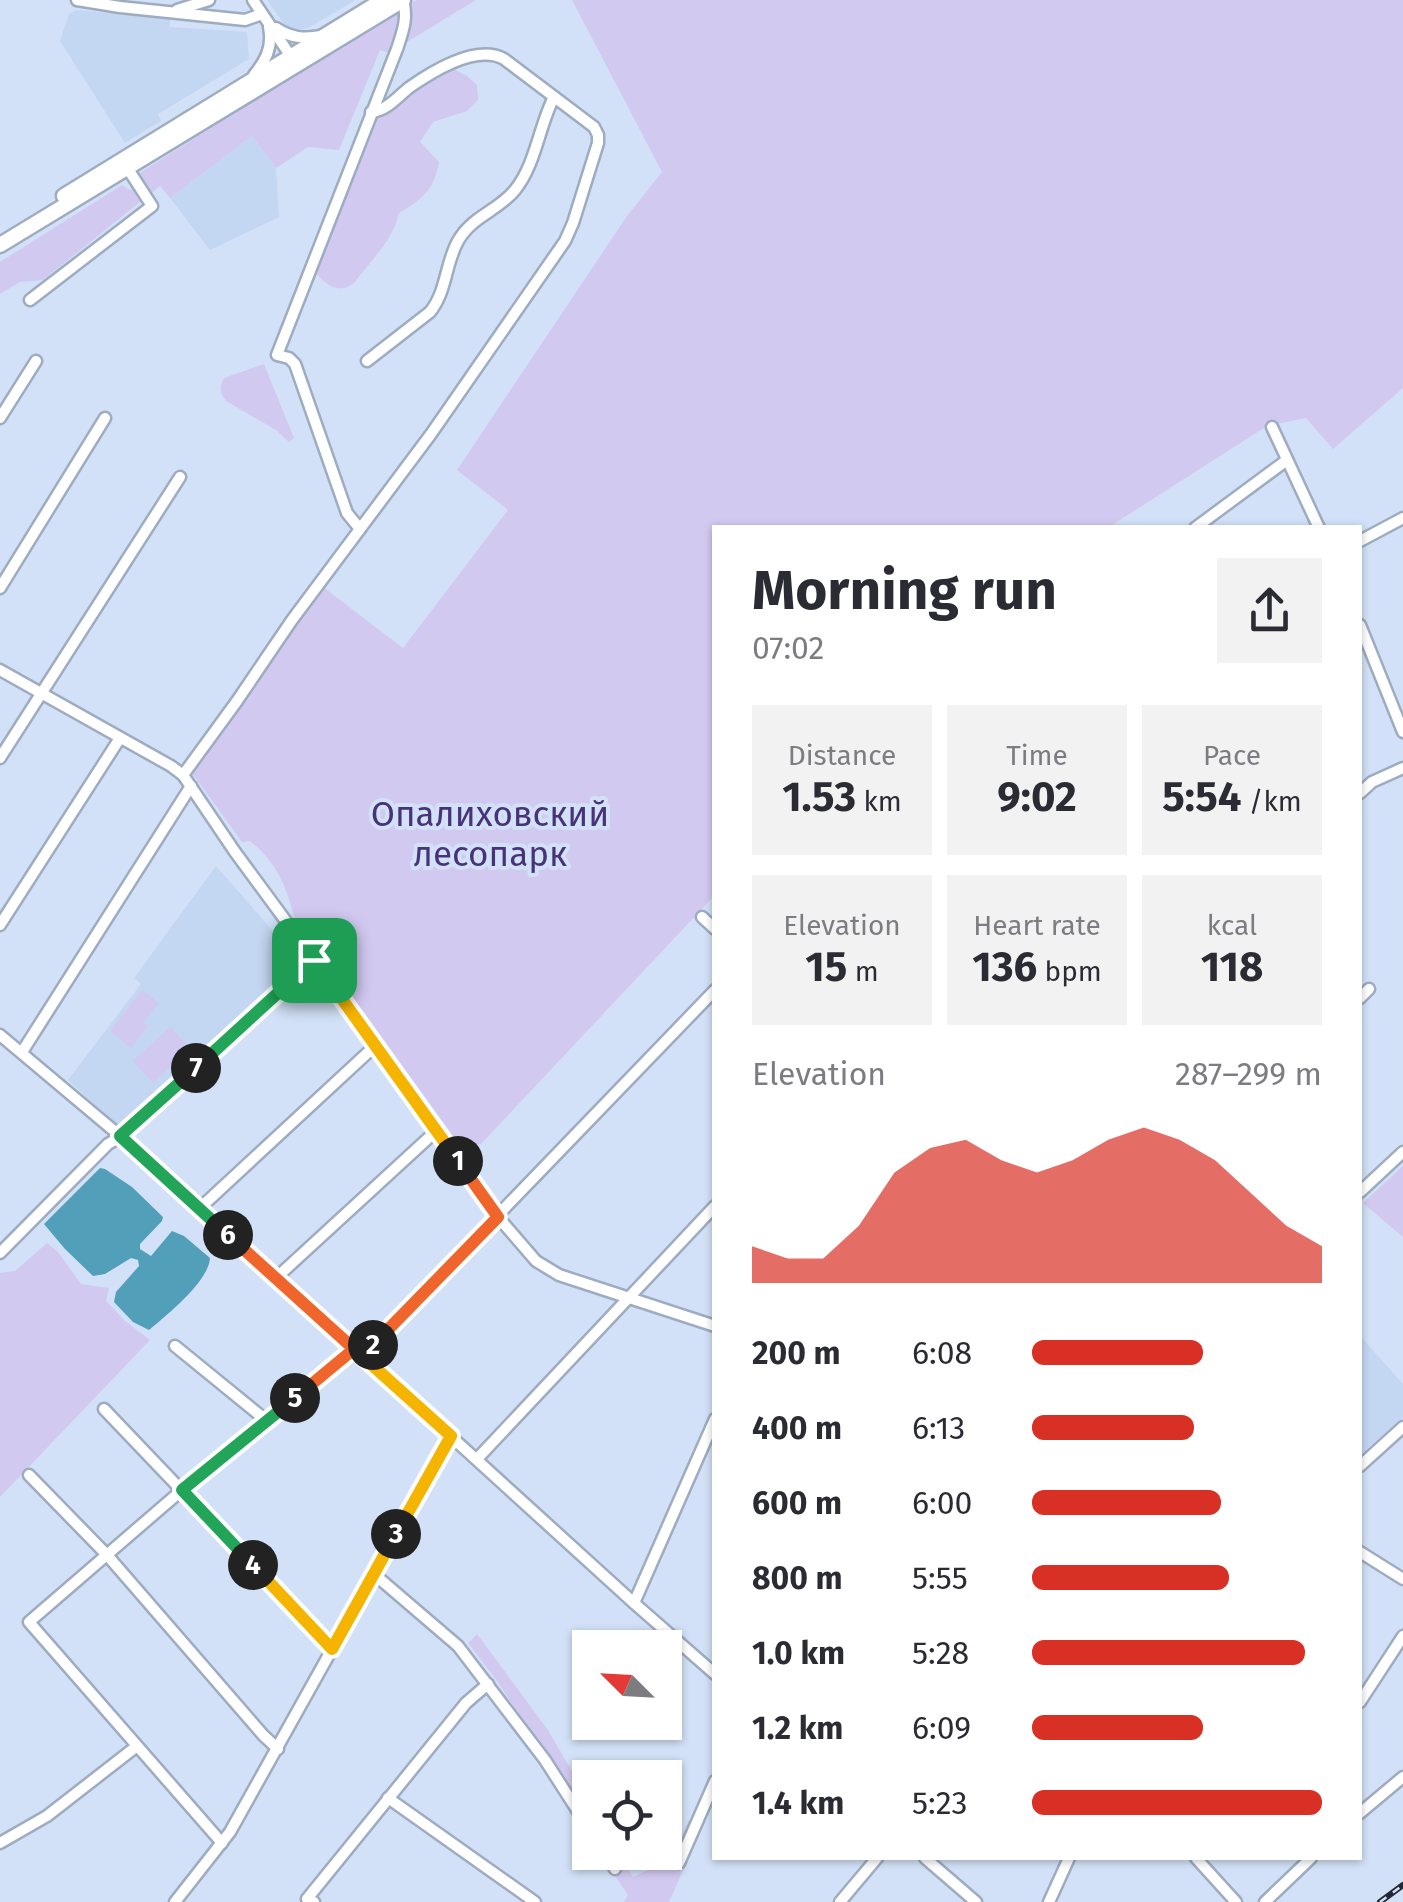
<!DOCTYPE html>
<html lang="en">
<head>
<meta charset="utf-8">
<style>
  body { margin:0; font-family:"Fira Sans",sans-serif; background:#f2f2f3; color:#2b2b33; height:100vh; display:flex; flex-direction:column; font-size:38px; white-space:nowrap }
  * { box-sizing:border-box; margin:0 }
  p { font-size:32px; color:#7c7c81 }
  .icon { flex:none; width:55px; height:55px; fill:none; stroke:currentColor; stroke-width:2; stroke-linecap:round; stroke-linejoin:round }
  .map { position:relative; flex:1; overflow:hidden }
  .panel { position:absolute; left:712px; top:525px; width:650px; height:1335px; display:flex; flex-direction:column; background:#fff; border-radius:0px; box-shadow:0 2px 8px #0004 }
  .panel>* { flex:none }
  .needle { width:65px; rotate:294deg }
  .buttons { position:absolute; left:572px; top:1630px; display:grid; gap:20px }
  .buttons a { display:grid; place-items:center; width:110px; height:110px; border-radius:0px; background:#fff; box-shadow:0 2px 8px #0004; font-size:50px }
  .pin { position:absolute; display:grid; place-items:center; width:85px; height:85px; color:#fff; margin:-42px; border-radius:20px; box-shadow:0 5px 15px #0006 }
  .km { position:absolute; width:50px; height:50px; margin:-25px; border-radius:50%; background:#222; color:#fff; font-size:28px; line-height:50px; text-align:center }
  .round { display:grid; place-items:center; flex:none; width:105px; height:105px; border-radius:0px; background:#f2f2f3 }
  .summary { display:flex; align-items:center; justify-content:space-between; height:170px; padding:0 40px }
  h1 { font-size:55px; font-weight:700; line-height:75px }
  .metrics { display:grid; grid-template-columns:repeat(3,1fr); gap:15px; height:170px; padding:10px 40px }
  .metrics div { display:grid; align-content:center; border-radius:0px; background:#f2f2f3; text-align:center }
  .metrics b { font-size:42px; font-weight:700 }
  .metrics small { font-size:28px; font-weight:400 }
  .metrics p { font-size:28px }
  .chart { height:280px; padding:20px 40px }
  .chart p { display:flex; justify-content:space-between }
  .chart svg { width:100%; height:180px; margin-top:10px; fill:#d93025; opacity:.7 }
  ul { padding:0 40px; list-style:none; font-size:32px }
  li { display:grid; grid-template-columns:160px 120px 1fr; align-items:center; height:75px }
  li i { height:25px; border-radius:12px; background:#d93025 }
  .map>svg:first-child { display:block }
</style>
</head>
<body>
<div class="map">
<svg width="1403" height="1902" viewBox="0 0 1403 1902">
  <rect width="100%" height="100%" fill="#d2e1f7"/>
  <g fill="#c3d6f2">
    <polygon points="267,0 356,0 306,29 293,29 284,24"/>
    <polygon points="77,10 170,19 170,27 247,32 249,59 158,114 161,121 125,143 60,41 69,14"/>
    <polygon points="252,136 276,168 279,217 210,250 170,198"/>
    <polygon points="216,866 303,965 224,1037 220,1037 216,1040 216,1045 123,1130 68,1080 141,984 134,978"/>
    <polygon points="1360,1336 1403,1384 1403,1417 1360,1455"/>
  </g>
  <g fill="#d2c9f1">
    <polygon points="417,0 476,0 389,53 380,50 339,150 308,147 276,168 252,136 170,198 160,186 43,280 20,282 0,294 0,262 122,185 130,190 138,185 138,174 382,20"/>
    <path d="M572 0H1403V388L1333 449 1306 418 1267 426 1109 527 715 528V895L481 1144 462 1148 294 917C287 887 275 860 250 841L242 842 192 773 323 587 403 648 508 510 457 470 627 216 662 172Z"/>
    <path d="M450 67 467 76 477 85 478 100 467 111 433 122 420 142 439 162C434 190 423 199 399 213 394 237 376 255 362 273 358 277 356 283 351 285 338 294 325 284 317 274L319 256 351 185 374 120 415 88Z"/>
    <path d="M264 364 294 438 289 442 276 430 226 401C220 393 219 387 224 378Z"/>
    <polygon points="142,990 159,1003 144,1022 148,1026 131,1048 110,1031"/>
    <polygon points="170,1027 190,1049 153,1083 133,1061"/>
    <polygon points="1403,1166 1403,1237 1363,1203"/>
    <polygon points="47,1243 58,1252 81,1284 109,1288 106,1301 125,1321 150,1340 0,1497 0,1273 15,1271"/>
    <polygon points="477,1634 548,1730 590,1803 590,1835 582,1810 564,1776 539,1747 498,1682 468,1643"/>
    <polygon points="689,1820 703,1826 669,1902 624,1902 628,1895 599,1853 618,1853 633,1877 670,1860"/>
  </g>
  <path fill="#519fb8" d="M100 1168 105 1169 132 1187 163 1217 162 1221 140 1244V1249L151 1256 172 1231 184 1236 210 1258C209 1281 167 1315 149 1330L133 1322 114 1302 116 1292 139 1266 138 1260 131 1258 105 1274 93 1276 65 1249 44 1224Z"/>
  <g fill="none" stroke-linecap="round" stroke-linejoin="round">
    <defs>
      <g id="minor">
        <polyline points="77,0 120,7 245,20 262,14"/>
        <polyline points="253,0 294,61"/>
        <polyline points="177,10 209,0"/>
        <path d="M276 28C291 38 304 39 321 36"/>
        <path d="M254 75C266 60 273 47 269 27"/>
        <polyline points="30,300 152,206 128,169"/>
        <path d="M367 361 430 312C447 291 445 264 458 241 472 216 498 211 515 190 536 164 539 126 554 97"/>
        <polyline points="0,418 36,361"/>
        <polyline points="1272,427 1319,528"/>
        <polyline points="1195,528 1287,460"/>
        <path d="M360 529 431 434 565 241 573 223 598 143V135L594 127 504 59C477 44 433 71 410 87 398 96 387 111 371 112"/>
        <polyline points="1360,541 1403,518"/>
        <polyline points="0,588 105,418"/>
        <polyline points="1360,625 1403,732"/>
        <polyline points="0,670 171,766 183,775 235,852 347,1004 498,1217 536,1261 559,1275 715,1326"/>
        <polyline points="0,758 180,477"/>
        <path d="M183 775 237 701 292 620 360 529 347 513 295 364 289 358 277 355 397 49C403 31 408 18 403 0"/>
        <polyline points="1360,793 1372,782 1403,768"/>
        <polyline points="702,917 715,929"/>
        <polyline points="0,925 120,738"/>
        <polyline points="1360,998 1369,989"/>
        <polyline points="0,1035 125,1140 634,1603 715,1674"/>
        <polyline points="22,1052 191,786"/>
        <polyline points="1360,1192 1403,1152"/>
        <polyline points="199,1209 376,1045"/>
        <polyline points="0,1253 108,1144 120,1137 314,960"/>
        <polyline points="276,1278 436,1131"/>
        <polyline points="175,1346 267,1421"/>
        <polyline points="362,1356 715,990"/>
        <polyline points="104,1409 333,1649"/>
        <polyline points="477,1459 715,1206"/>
        <polyline points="1360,1466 1403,1427"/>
        <polyline points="29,1475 107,1555 263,1735 278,1749"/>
        <polyline points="1360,1552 1403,1579"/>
        <polyline points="374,1574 458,1646 545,1760 590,1830"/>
        <polyline points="634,1603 715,1419"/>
        <polyline points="1360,1702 1403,1636"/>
        <polyline points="388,1798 535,1902"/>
        <polyline points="1360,1813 1403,1777"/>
        <polyline points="0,1843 47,1816 137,1746"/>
        <polyline points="222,1843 29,1622 182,1490 354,1349"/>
        <polyline points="604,1852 615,1869"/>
        <polyline points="925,1858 976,1902"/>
        <polyline points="1196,1858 1236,1902"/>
        <polyline points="679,1863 715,1781"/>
        <polyline points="175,1902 230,1832 451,1436"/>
        <polyline points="314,1902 307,1899 466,1703 488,1684"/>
        <polyline points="840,1902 877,1858"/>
        <polyline points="1049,1902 1069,1858"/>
        <polyline points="1265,1902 1311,1858"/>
      </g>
      <g id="major">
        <polyline points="64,196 383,0"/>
        <polyline points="0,245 403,0"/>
      </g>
    </defs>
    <use href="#minor" stroke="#9eacc1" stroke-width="15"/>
    <use href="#major" stroke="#9eacc1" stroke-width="19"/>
    <use href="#minor" stroke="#fff" stroke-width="10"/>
    <use href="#major" stroke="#fff" stroke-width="14"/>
    <defs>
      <polyline id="rail" points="1380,1902 1403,1885"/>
    </defs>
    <use href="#rail" stroke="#222932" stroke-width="6"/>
    <use href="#rail" stroke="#d2e1f7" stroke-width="2.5" stroke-dasharray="8" stroke-linecap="butt"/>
  </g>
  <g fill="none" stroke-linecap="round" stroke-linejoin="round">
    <defs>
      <polyline id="split-1" points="314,960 458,1161"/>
      <polyline id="split-2" points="373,1345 498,1217 458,1161"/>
      <polyline id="split-3" points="373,1345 362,1356 451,1436 396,1534"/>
      <polyline id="split-4" points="253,1565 332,1649 396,1534"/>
      <polyline id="split-5" points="253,1565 182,1490 295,1398"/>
      <polyline id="split-6" points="228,1235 354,1349 295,1398"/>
      <polyline id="split-7" points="196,1068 120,1136 228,1235"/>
      <polyline id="split-8" points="196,1068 314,960"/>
    </defs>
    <use href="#split-1" stroke="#fff" stroke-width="20"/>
    <use href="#split-2" stroke="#fff" stroke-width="20"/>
    <use href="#split-3" stroke="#fff" stroke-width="20"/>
    <use href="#split-4" stroke="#fff" stroke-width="20"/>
    <use href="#split-5" stroke="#fff" stroke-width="20"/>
    <use href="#split-6" stroke="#fff" stroke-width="20"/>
    <use href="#split-7" stroke="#fff" stroke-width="20"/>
    <use href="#split-8" stroke="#fff" stroke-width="20"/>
    <use href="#split-1" stroke="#f5b400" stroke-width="12"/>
    <use href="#split-2" stroke="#f0652b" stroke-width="12"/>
    <use href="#split-3" stroke="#f5b400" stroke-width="12"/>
    <use href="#split-4" stroke="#f5b400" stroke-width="12"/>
    <use href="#split-5" stroke="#22a559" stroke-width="12"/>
    <use href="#split-6" stroke="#f0652b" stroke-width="12"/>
    <use href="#split-7" stroke="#22a559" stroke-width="12"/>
    <use href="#split-8" stroke="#22a559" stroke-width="12"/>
  </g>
  <g text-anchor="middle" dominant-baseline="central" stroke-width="8" stroke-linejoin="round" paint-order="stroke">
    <g font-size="35" fill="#483278" stroke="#d2e1f7">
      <text x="490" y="814">Опалиховский<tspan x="490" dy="40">лесопарк</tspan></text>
    </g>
  </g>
</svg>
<div class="buttons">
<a><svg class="needle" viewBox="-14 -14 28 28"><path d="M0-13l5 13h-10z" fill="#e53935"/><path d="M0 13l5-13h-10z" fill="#7c7c81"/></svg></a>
<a><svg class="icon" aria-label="locate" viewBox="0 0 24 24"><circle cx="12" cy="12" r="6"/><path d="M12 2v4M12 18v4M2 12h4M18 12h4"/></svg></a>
</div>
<div class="pin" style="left:314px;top:960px;background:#1e9e55"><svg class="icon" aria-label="arrive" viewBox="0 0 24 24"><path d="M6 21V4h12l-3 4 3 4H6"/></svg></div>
<b class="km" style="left:458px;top:1161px">1</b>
<b class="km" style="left:373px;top:1345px">2</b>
<b class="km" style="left:396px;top:1534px">3</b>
<b class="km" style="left:253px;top:1565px">4</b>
<b class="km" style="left:295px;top:1398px">5</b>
<b class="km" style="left:228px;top:1235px">6</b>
<b class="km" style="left:196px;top:1068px">7</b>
<section class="panel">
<div class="summary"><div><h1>Morning run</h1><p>07:02</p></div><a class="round"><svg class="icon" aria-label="share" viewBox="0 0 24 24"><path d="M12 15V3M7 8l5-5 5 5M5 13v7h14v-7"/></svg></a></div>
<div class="metrics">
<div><p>Distance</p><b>1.53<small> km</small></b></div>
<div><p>Time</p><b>9:02</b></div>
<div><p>Pace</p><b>5:54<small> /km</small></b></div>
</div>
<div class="metrics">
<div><p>Elevation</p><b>15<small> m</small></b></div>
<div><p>Heart rate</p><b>136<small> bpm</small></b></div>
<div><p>kcal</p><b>118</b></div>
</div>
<div class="chart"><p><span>Elevation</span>287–299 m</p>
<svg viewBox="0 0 160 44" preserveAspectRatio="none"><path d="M0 44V35L10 38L20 38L30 30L40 17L50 11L60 9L70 14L80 17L90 14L100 9L110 6L120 9L130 14L140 22L150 30L160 35V44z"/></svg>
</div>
<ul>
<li><b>200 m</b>6:08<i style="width:59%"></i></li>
<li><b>400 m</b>6:13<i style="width:56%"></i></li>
<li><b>600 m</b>6:00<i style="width:65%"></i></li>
<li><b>800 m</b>5:55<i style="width:68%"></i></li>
<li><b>1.0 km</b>5:28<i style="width:94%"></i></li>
<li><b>1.2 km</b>6:09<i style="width:59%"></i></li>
<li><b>1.4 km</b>5:23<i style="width:100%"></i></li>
</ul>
</section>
</div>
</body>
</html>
